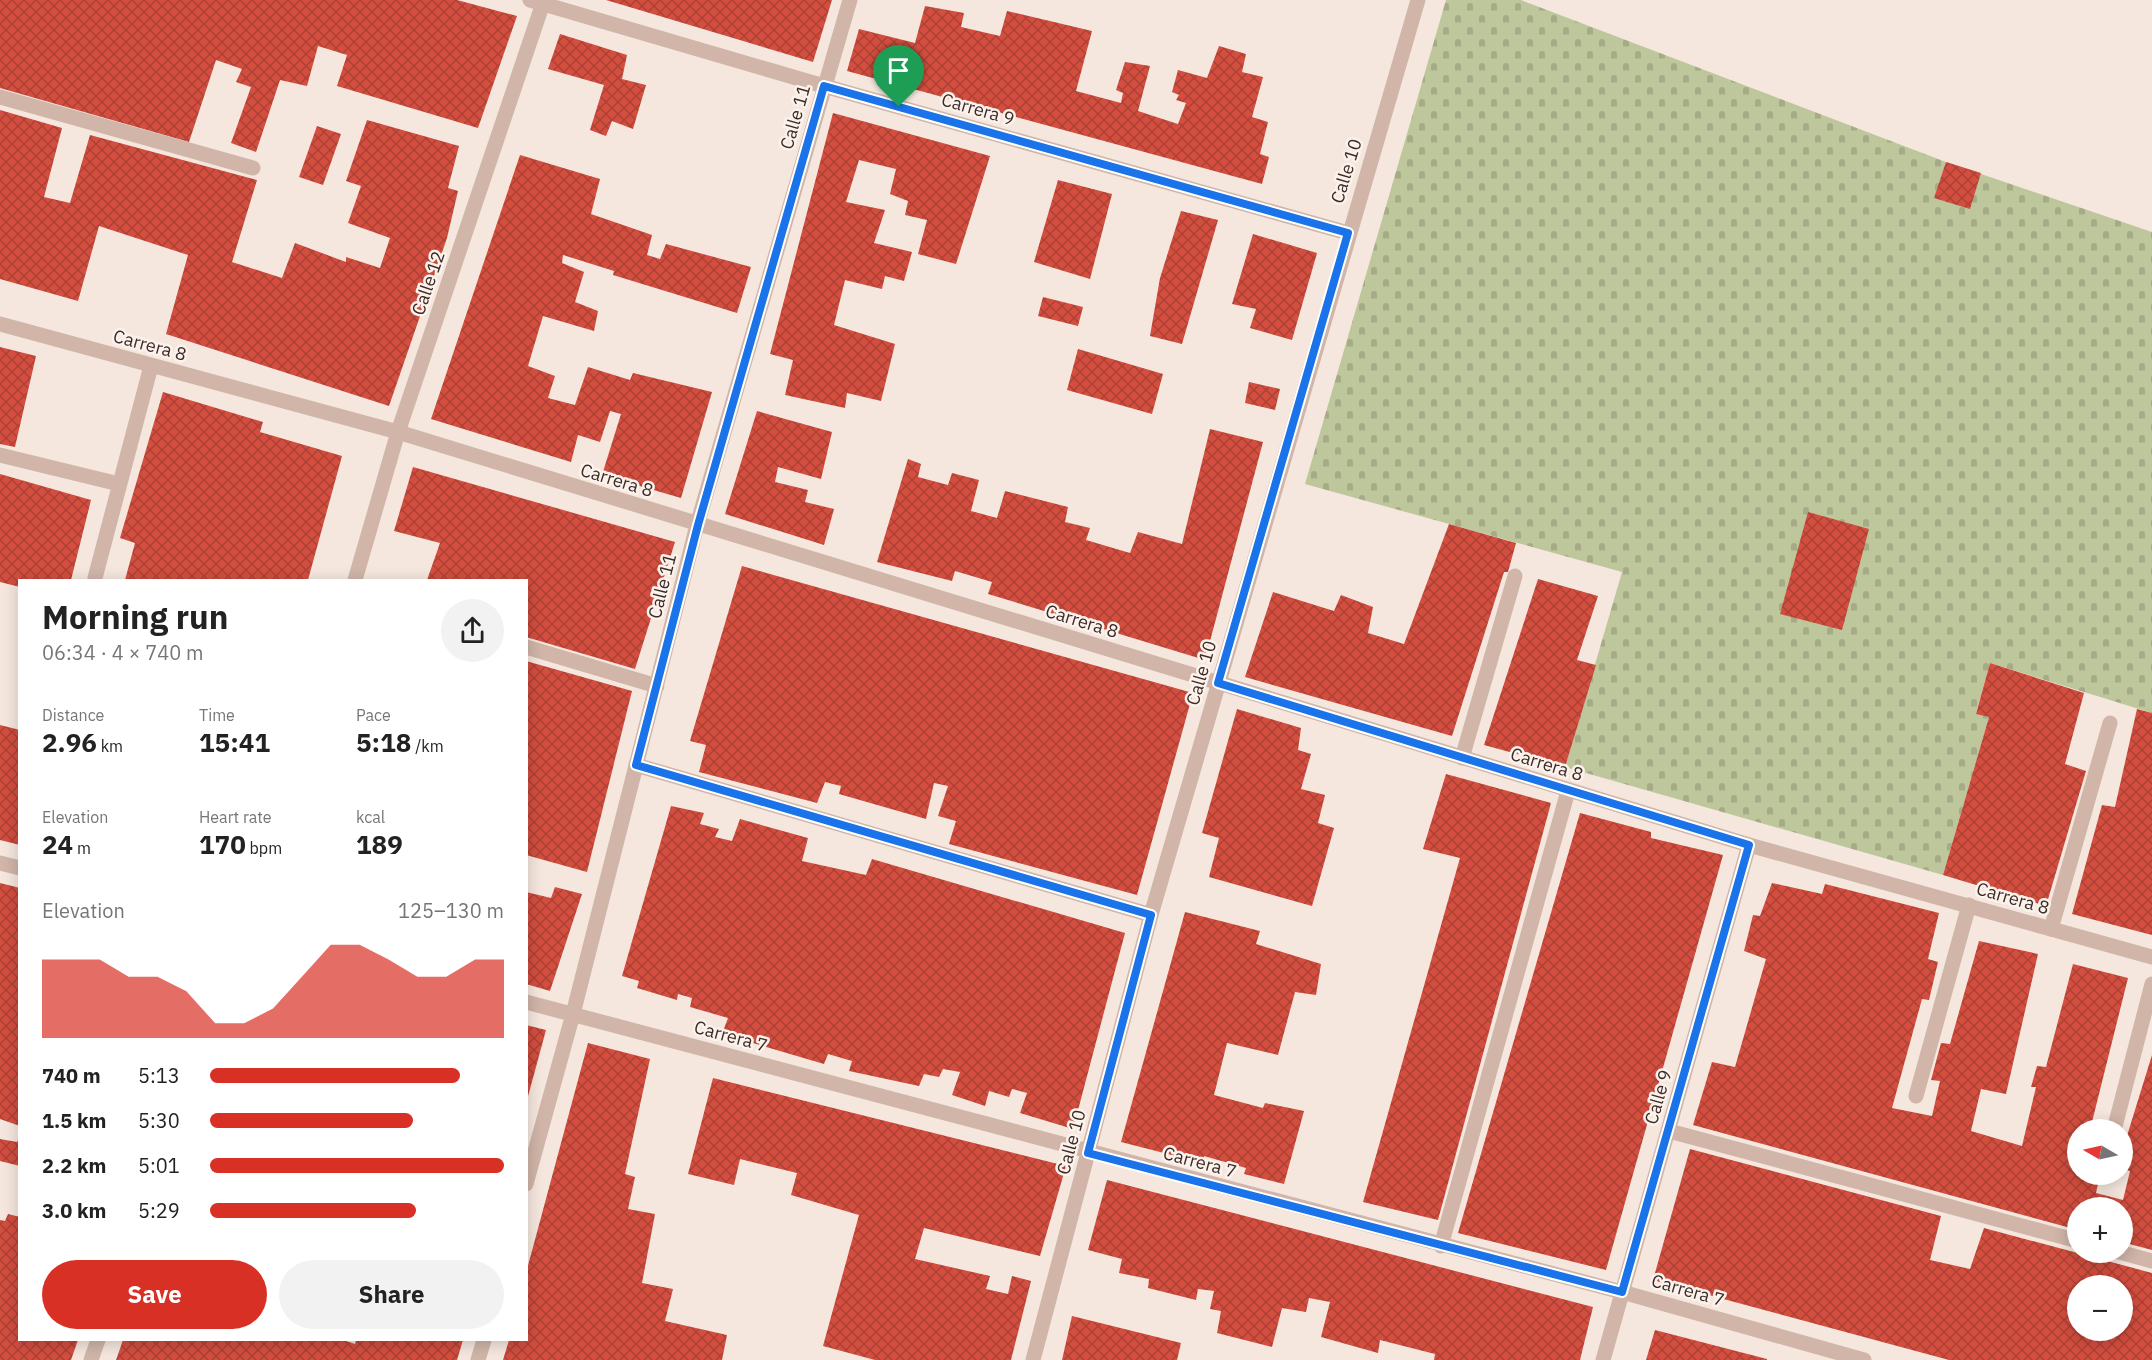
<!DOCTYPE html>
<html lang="en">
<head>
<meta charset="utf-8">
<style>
  body { margin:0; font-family:"IBM Plex Sans",sans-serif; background:#f2f2f2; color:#222; height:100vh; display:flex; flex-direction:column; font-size:22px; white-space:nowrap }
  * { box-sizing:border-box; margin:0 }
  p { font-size:20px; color:#767676 }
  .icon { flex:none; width:33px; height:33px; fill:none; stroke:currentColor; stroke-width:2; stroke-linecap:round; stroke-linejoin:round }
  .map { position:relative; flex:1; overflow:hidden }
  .drawer { position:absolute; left:18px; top:579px; width:510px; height:762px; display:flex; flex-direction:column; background:#fff; border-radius:0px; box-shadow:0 3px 15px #0003 }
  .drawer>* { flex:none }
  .needle { width:39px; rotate:279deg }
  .fabs { position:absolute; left:2067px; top:1119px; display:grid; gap:12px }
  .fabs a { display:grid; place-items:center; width:66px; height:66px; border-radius:50%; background:#fff; box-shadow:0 3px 15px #0003; font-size:30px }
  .pin { position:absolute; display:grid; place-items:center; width:51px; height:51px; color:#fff; margin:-62px -26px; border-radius:50% 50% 50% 0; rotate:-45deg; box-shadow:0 0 6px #0007 }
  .pin .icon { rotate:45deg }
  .round { display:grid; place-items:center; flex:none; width:63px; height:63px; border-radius:32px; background:#f2f2f2 }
  .summary { display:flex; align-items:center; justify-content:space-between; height:102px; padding:0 24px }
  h1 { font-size:33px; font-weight:700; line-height:45px }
  .stats { display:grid; grid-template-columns:repeat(3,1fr); gap:9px; height:102px; padding:6px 24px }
  .stats div { display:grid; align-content:center }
  .stats b { font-size:26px; font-weight:700 }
  .stats small { font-size:16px; font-weight:400 }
  .stats p { font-size:16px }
  .chart { height:168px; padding:12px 24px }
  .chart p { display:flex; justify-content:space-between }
  .chart svg { width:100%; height:108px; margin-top:6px; fill:#d93025; opacity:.7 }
  .button { display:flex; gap:12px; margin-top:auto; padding:12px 24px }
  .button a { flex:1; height:69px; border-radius:36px; background:#d93025; color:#fff; font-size:24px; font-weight:700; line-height:69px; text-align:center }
  .button a+a { background:#f2f2f2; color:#222 }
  ul { padding:0 24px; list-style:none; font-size:20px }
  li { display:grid; grid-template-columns:96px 72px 1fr; align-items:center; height:45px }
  li i { height:15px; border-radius:8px; background:#d93025 }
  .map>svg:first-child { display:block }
</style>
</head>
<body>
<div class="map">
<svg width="2152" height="1360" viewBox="0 0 2152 1360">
  <defs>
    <pattern id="cemetery-stones" width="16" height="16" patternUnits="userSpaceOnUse" patternTransform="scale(1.5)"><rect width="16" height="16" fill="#bec79c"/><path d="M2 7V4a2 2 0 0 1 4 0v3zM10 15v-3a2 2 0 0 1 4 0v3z" fill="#a4ab86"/></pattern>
    <pattern id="building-cross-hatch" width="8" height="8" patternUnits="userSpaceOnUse" patternTransform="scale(1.5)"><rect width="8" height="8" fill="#d34e3f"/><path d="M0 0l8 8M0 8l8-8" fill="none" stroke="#ac4135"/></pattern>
  </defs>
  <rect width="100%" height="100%" fill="#f5e7de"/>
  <polygon fill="url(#cemetery-stones)" points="1446,0 1521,0 1946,162 2152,232 2152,713 1990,663 1976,713 1989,717 1943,875 1565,767 1622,572 1305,484"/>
  <g fill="url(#building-cross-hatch)" fill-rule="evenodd">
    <polygon points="0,0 457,0 517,16 478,128 337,86 347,55 318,46 307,86 280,80 256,152 231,143 251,87 236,82 242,69 216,60 189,142 0,88"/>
    <polygon points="606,0 832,0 813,62"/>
    <polygon points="925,6 964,13 961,27 1000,36 1007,11 1092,31 1076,91 1121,103 1123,93 1116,90 1125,62 1150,66 1138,111 1178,124 1186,103 1176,100 1179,95 1172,92 1178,70 1207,78 1219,46 1246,54 1242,72 1263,77 1252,117 1268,122 1260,154 1269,157 1262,184 847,71 859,29 915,43"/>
    <polygon points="560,34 627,55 622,79 646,85 633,129 612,121 606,136 590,130 604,85 548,69"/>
    <polygon points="0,110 62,128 44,197 70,203 90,135 257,180 232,262 282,278 295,243 346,262 346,257 380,268 390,238 348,223 361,186 346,181 367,120 459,146 448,188 458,191 447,238 389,406 166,334 188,255 99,226 78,301 0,279"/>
    <polygon points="833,113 990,156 956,264 918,254 927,220 905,215 908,201 890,194 896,169 859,160 846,202 885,210 874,243 912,252 904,281 885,276 882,289 845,280 834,325 895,344 881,401 847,393 845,408 785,395 793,360 770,354"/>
    <polygon points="317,126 341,134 323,185 299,177"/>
    <polygon points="520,155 600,179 591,214 652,235 647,255 660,259 666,244 751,267 737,313 613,275 614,271 563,255 562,263 584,272 575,302 598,311 594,331 543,316 528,366 555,376 548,398 575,405 588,367 630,380 633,373 712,392 681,498 602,475 621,414 610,411 600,442 578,435 571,462 431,419"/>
    <polygon points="1946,162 1981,173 1970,209 1934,198"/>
    <polygon points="1058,180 1112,194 1090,279 1034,262"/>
    <polygon points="1181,211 1218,220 1182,344 1150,336 1160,278"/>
    <polygon points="1253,234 1317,253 1292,340 1250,328 1256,309 1232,304"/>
    <polygon points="1043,297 1083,307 1078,326 1038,316"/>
    <polygon points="0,347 36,356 15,447 0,444"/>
    <polygon points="1078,349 1163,374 1152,414 1067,390"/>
    <polygon points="1249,382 1280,389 1275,410 1245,403"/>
    <polygon points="163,392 263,422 260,432 342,456 308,580 125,580 135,543 120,538"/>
    <polygon points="757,411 832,432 821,479 778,467 775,482 808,490 805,502 834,509 824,545 725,514"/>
    <polygon points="1210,429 1263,442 1205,660 988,594 992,582 955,571 952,581 877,562 908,459 921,464 918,477 948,485 952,473 979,480 971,511 997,518 1005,491 1068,507 1065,522 1090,528 1086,540 1130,553 1138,532 1182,544"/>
    <polygon points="413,467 675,542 635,669 526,637 526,580 427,580 440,543 394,531"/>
    <polygon points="0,474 91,500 71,580 20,580 20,587 0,582"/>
    <polygon points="1808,512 1869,529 1842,630 1780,614"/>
    <polygon points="1449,524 1516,543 1508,572 1504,572 1452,736 1245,677 1273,592 1334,611 1341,595 1373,607 1368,633 1404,644"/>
    <polygon points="742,566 1193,693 1137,895 949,844 956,821 938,816 948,786 934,783 926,819 839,794 841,786 825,782 817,803 699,772 706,745 690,741"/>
    <polygon points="1538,579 1598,596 1577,660 1596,665 1565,767 1484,745"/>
    <polygon points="526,661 632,691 587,872 526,855"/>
    <polygon points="1990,663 2084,693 2065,764 2086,771 2046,906 1943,875 1989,717 1976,714"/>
    <polygon points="1237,709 1301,728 1298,750 1311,754 1301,789 1325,795 1318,823 1334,828 1312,906 1209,877 1219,838 1202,833"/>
    <polygon points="2137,709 2152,713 2152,935 2072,914 2102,805 2115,807"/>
    <polygon points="0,725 20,730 20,845 0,840"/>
    <polygon points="1446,774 1551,803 1438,1220 1363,1202 1460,858 1423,849"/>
    <polygon points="671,806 704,813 700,824 719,829 715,837 732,841 740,819 808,838 802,861 866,875 872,859 1125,933 1073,1129 1020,1113 1027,1093 1012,1089 1009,1097 989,1091 985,1106 952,1095 960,1072 943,1069 939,1077 924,1074 919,1086 849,1071 852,1061 828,1054 824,1064 722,1034 728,1018 690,1007 692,998 678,994 677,1000 637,988 639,981 622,976"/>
    <polygon points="1580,813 1651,832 1651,838 1723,855 1606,1270 1458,1233"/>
    <polygon points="0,883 20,888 20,1126 0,1119"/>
    <polygon points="1772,883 1822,894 1825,884 1939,913 1928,959 1938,962 1929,1000 1922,999 1892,1108 1932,1116 1940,1081 1931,1080 1941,1043 1950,1044 1979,941 2038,954 2006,1094 1981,1089 1971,1131 2022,1146 2036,1087 2031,1087 2037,1066 2046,1067 2073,964 2128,978 2090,1130 2078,1130 2078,1174 2100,1174 2096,1193 2123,1200 2130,1171 2122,1169 2122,1152 2152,1055 2152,1250 2122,1242 2122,1208 2078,1208 2078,1230 1693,1125 1712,1062 1735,1067 1766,959 1744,951 1753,915 1760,916"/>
    <polygon points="555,887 582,894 550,991 526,984 526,892 551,898"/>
    <polygon points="1185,912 1260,931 1256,944 1321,964 1316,995 1295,992 1278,1055 1227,1043 1214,1095 1263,1108 1265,1103 1304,1111 1284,1184 1244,1174 1246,1168 1204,1156 1203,1163 1121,1142"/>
    <polygon points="526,1025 546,1030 527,1100 526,1100"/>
    <polygon points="588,1043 650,1059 625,1174 635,1177 628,1209 655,1214 642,1283 673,1289 665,1321 727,1335 722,1360 503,1360 509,1340 526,1340 526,1273"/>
    <polygon points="713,1078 1066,1166 1040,1256 924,1228 915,1259 990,1276 986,1289 1008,1294 1012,1276 1031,1281 1011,1360 875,1360 823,1346 859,1215 791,1195 797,1173 740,1159 734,1185 688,1174"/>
    <polygon points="20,1136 20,1166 0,1161 0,1139 17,1142"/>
    <path d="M1690 1149 1941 1216 1930 1260 1970 1269 1984 1228 2152 1273V1360H1949L1653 1280ZM2078 1286H2122V1330H2078Z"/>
    <polygon points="1107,1180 1593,1307 1580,1360 1434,1360 1435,1354 1380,1340 1378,1353 1321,1337 1330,1302 1309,1298 1306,1312 1282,1308 1272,1347 1217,1333 1221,1311 1210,1309 1214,1291 1198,1289 1196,1300 1148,1288 1149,1279 1119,1273 1122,1259 1088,1250"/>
    <polygon points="8,1214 20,1217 20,1340 78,1340 71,1360 0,1360 0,1220 5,1221"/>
    <polygon points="1072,1316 1181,1343 1177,1360 1062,1360"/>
    <polygon points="1655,1330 1767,1359 1767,1360 1646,1360"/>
    <polygon points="123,1340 343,1340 355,1344 356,1340 463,1340 457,1360 116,1360"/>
  </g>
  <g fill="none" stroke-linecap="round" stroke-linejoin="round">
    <g stroke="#d0b5a8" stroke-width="15">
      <polyline points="530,0 824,86 1348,233"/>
      <polyline points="0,97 253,168"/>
      <polyline points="0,324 398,432 1749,845 2152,957"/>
      <polyline points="0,455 119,484"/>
      <polyline points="95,578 151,366"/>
      <polyline points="355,580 398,432 544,0"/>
      <polyline points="526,647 657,686"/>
      <polyline points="1462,758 1515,576"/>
      <polyline points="636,765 1151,915"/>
      <polyline points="0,863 20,868"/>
      <polyline points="2051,929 2110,723"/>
      <polyline points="526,1002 1622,1292 1864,1360"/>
      <polyline points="1916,1096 1969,905"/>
      <polyline points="2114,1130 2152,984"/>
      <polyline points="1669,1131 2078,1241"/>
      <polyline points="526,1184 573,1014 697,525 850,0"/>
      <polyline points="1441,1246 1568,791"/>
      <polyline points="2119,1252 2152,1261"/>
      <polyline points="91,1360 98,1340"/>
      <polyline points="478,1360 484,1340"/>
      <polyline points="1033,1360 1151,915 1418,0"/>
      <polyline points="1603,1360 1749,845"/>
    </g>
  </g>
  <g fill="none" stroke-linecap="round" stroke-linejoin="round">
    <defs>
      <polygon id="route" points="824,86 1348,233 1218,683 1749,845 1622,1292 1088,1153 1151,915 636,765 698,525"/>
    </defs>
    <use href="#route" stroke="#fff" stroke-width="12"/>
    <use href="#route" stroke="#1a73e8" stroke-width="8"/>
  </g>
  <g text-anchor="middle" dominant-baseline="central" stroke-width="5" stroke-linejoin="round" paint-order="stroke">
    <g font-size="18" fill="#3c2c29" stroke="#fcf2ec">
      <text transform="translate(978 109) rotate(16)">Carrera 9</text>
      <text transform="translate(795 117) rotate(-74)">Calle 11</text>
      <text transform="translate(1346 171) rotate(-73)">Calle 10</text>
      <text transform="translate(428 283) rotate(-71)">Calle 12</text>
      <text transform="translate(150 345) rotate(15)">Carrera 8</text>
      <text transform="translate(617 480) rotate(17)">Carrera 8</text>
      <text transform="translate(662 586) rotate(-76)">Calle 11</text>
      <text transform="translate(1082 621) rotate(17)">Carrera 8</text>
      <text transform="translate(1201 673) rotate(-74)">Calle 10</text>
      <text transform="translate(1547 764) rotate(17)">Carrera 8</text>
      <text transform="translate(2013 898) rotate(16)">Carrera 8</text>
      <text transform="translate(731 1036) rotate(15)">Carrera 7</text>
      <text transform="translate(1658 1097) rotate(-74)">Calle 9</text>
      <text transform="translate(1071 1142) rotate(-75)">Calle 10</text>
      <text transform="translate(1200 1162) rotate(15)">Carrera 7</text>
      <text transform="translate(1688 1290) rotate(16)">Carrera 7</text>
    </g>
  </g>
</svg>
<div class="fabs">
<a><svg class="needle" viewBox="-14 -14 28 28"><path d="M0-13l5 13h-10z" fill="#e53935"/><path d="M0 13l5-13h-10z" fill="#767676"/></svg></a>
<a>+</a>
<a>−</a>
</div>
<div class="pin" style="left:899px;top:107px;background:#1e9e55"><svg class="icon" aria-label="arrive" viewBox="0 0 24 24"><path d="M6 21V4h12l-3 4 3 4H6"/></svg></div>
<section class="drawer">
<div class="summary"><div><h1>Morning run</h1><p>06:34 · 4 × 740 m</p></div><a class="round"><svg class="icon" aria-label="share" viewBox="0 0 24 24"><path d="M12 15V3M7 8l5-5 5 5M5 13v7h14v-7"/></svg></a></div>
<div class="stats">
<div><p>Distance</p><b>2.96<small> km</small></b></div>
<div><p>Time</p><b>15:41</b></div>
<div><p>Pace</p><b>5:18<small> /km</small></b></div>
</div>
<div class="stats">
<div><p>Elevation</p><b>24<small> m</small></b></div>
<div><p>Heart rate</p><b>170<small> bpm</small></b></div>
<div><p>kcal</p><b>189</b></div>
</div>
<div class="chart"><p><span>Elevation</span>125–130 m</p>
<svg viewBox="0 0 160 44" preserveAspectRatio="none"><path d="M0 44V12L10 12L20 12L30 19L40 19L50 25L60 38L70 38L80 32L90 19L100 6L110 6L120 12L130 19L140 19L150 12L160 12V44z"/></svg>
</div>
<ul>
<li><b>740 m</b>5:13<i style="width:85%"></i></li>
<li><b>1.5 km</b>5:30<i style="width:69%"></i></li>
<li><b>2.2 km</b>5:01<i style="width:100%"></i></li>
<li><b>3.0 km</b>5:29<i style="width:70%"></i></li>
</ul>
<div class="button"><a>Save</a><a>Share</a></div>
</section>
</div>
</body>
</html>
